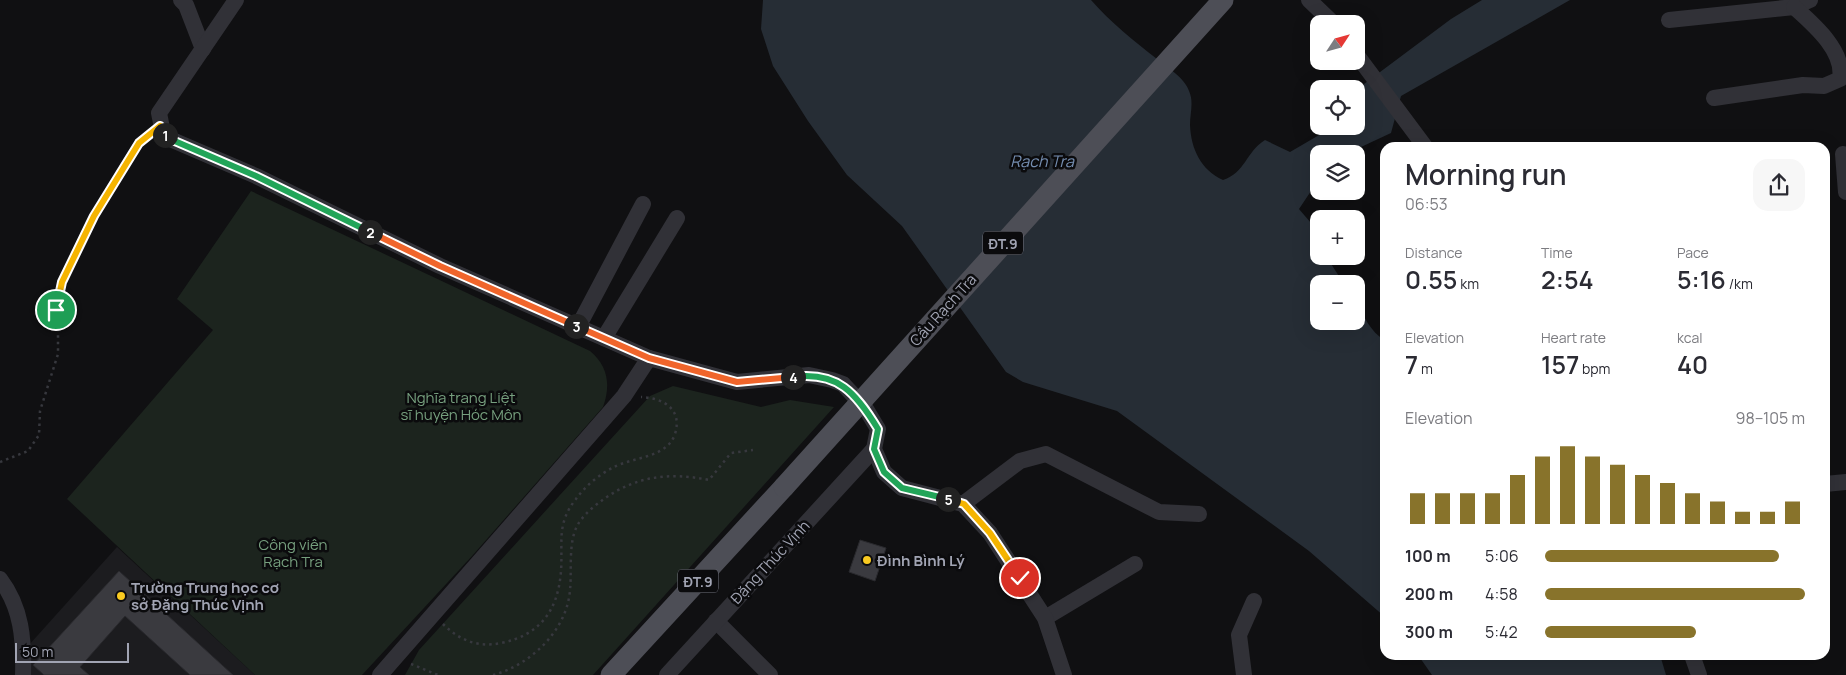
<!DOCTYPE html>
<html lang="en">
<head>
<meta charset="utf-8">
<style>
  body { margin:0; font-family:Manrope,sans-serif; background:#f7f7f7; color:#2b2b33; height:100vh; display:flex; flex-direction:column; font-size:19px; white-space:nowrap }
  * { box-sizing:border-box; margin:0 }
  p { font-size:16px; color:#7c7c81 }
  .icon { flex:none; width:28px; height:28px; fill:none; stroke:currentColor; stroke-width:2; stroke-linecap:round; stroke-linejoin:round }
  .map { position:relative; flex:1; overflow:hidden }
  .details { position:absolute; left:1380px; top:142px; width:450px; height:518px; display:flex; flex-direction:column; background:#fff; border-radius:15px; box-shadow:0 5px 20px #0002 }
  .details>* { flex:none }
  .needle { width:32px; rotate:54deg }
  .controls { position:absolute; left:1310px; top:15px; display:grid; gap:10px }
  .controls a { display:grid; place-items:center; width:55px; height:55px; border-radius:10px; background:#fff; box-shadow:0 5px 20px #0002; font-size:25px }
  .scale { position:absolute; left:15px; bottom:12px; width:114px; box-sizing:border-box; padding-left:5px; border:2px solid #a1a4b3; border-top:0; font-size:14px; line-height:18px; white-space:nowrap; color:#a1a4b3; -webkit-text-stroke:4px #0b0b0d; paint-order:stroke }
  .pin { position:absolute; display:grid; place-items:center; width:42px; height:42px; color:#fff; margin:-21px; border:2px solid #fff; border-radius:50%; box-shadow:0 1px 5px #0007 }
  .km { position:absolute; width:25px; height:25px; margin:-12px; border-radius:50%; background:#222; color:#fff; font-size:14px; line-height:25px; text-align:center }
  .round { display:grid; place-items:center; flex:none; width:52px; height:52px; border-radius:15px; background:#f7f7f7 }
  .summary { display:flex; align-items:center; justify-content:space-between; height:85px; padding:0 25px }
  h1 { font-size:28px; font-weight:600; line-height:38px }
  .stats { display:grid; grid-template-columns:repeat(3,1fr); gap:8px; height:85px; padding:5px 25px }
  .stats div { display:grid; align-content:center }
  .stats b { font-size:25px; font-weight:600 }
  .stats small { font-size:14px; font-weight:400 }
  .stats p { font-size:14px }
  .chart { height:140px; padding:10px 25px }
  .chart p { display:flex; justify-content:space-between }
  .chart svg { width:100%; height:90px; margin-top:5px; stroke:#88732b; stroke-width:6 }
  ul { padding:0 25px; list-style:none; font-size:16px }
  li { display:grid; grid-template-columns:80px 60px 1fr; align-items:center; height:38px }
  li i { height:12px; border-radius:6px; background:#88732b }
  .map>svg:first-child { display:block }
</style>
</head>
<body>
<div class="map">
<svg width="1846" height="675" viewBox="0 0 1846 675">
  <rect width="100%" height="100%" fill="#101012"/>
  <polygon fill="#1c1c1f" points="117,547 255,675 30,675 29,645"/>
  <g fill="#1c241e">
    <path d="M251 191 590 351C608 366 611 385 603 407L472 556 362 675H255L67 499 213 330 177 299Z"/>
    <polygon points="673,386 761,407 790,400 834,407 593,675 405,675 419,650 650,396"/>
  </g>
  <g fill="#262d35">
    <path d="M763 0H1091C1110 22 1134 41 1157 59 1167 67 1185 78 1189 91 1194 102 1190 113 1190 125 1191 149 1201 170 1223 180 1246 172 1245 153 1265 140L1290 152 1326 131 1329 126H1356V90L1451 19 1482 0H1570L1401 96 1391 133 1346 154H1319V179L1299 209 1317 230 1319 256H1326L1344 284H1319V321H1356V301C1364 316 1370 332 1385 340V617L1309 551 1117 411 1023 382 1006 372 902 226 847 175 808 121 773 66 761 29Z"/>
    <polygon points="1418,655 1660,655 1666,675 1432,675"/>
  </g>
  <g fill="#3a3a3f" stroke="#2a2a2e">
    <polygon points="860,540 886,548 875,581 849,572"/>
    <polygon points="119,571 233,675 190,675 125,616 80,667 89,675 44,675 33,665"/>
  </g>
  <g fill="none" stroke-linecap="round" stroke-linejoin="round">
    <g stroke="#37383e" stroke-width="2.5" stroke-dasharray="2.5 4" stroke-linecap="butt">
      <polyline points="0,462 28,451 39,435 40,411 58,354 58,326 56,310 62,282 94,216 139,143 149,135"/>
      <path d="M443 624C459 640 478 648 501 643 540 635 558 611 561 571 563 542 556 524 576 499 585 486 600 474 614 467 633 457 667 458 675 434 683 408 662 398 641 397"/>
      <polyline points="411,664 438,675"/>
      <path d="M493 675C530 665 567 631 570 590 572 571 568 544 577 526 583 515 594 506 604 499 636 476 670 472 709 480L731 453 753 450"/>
    </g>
    <g stroke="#313137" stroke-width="16">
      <polyline points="181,0 186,5 203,49"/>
      <polyline points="236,0 159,113 163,133 170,139 256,176 440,266 649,358"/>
      <polyline points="1309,0 1334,24"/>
      <polyline points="1669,20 1794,7 1810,0"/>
      <polyline points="1356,54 1426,148"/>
      <path d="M1714 98 1803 85 1824 86 1840 79C1845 51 1813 24 1794 7"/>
      <polyline points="1843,154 1846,192"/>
      <polyline points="578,327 643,204"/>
      <polyline points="604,338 677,218"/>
      <polyline points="1825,484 1846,482"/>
      <polyline points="963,504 1020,461 1046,454 1159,512 1199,514"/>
      <path d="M0 579C22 608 24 640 23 675"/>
      <polyline points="1045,618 1135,564"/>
      <polyline points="716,621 770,675"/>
      <polyline points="1692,655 1699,675"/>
      <polyline points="380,675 624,396 649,358 737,382 809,375 832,380 843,384 866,409 878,429 874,449 884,472 902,488 963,504 990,533 1045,618 1064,675"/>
      <polyline points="667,675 874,449"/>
      <polyline points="1244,675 1239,635 1254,601"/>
    </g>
    <polyline stroke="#4d4e56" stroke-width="21" points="611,675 784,487"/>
    <polyline stroke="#4d4e56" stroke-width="21" points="784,487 1223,0"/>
  </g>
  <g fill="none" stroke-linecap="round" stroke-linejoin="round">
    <defs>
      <polyline id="split-1" points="56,310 62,282 94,216 139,143 160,126 165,135"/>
      <polyline id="split-2" points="165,135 170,139 256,176 370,232"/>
      <polyline id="split-3" points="370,232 440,266 576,326"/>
      <polyline id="split-4" points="576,326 649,358 737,382 793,377"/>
      <path id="split-5" d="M793 377C838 371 856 393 878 429L874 449 884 472 902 488 948 499"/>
      <polyline id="split-6" points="948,499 964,504 990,533 1020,578"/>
    </defs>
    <use href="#split-1" stroke="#fff" stroke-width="10"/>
    <use href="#split-2" stroke="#fff" stroke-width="10"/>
    <use href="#split-3" stroke="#fff" stroke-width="10"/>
    <use href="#split-4" stroke="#fff" stroke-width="10"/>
    <use href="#split-5" stroke="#fff" stroke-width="10"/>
    <use href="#split-6" stroke="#fff" stroke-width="10"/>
    <use href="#split-1" stroke="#f5b400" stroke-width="6"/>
    <use href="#split-2" stroke="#22a559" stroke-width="6"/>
    <use href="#split-3" stroke="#f0652b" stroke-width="6"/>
    <use href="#split-4" stroke="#f0652b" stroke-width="6"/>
    <use href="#split-5" stroke="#22a559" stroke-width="6"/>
    <use href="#split-6" stroke="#f5b400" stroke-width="6"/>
  </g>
  <g fill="#f9ca21" stroke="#0b0b0d" stroke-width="2">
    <circle cx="867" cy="560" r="5"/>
    <circle cx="121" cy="596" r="5"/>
  </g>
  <g text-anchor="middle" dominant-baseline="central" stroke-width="5" stroke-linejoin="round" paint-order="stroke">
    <g fill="#0b0b0d" stroke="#747681" stroke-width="1">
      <rect x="983" y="231.5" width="40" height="23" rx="4"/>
      <rect x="678" y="569.5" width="40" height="23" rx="4"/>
    </g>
    <g font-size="14" font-weight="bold" fill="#a1a4b3">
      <text x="1003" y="243">ĐT.9</text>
      <text x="698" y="581">ĐT.9</text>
    </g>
    <g font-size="15" fill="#a1a4b3" stroke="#0b0b0d">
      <text transform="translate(943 310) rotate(-48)">Cầu Rạch Tra</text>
      <text transform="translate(770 562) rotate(-47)">Đặng Thúc Vịnh</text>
    </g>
    <g font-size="15" fill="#769f7e" stroke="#0b0b0d">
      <text x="461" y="397">Nghĩa trang Liệt<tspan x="461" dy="17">sĩ huyện Hóc Môn</tspan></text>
      <text x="293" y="544">Công viên<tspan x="293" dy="17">Rạch Tra</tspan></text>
    </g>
    <g font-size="15" font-weight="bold" fill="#a1a4b3" stroke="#0b0b0d" text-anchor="start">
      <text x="877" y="560">Đình Bình Lý</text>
      <text x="131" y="587">Trường Trung học cơ<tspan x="131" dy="17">sở Đặng Thúc Vịnh</tspan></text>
    </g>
    <g font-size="16" font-style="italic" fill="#758eb1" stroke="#0b0b0d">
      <text x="1042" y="161">Rạch Tra</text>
    </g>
  </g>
</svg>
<div class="controls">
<a><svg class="needle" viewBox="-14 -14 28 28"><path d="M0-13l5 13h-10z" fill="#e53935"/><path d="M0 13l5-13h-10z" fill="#7c7c81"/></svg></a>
<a><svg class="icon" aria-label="locate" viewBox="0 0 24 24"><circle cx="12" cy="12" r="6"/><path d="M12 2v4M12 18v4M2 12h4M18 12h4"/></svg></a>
<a><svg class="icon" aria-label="layers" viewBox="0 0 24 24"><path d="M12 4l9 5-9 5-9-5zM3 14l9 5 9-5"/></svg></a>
<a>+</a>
<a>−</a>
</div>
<div class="scale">50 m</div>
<div class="pin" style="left:56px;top:310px;background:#1e9e55"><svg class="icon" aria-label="arrive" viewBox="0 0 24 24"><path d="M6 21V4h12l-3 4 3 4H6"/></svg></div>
<div class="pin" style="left:1020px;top:578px;background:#d93025"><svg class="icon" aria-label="check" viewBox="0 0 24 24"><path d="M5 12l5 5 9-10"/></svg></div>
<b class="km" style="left:165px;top:135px">1</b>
<b class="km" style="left:370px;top:232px">2</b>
<b class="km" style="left:576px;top:326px">3</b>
<b class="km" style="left:793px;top:377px">4</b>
<b class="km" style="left:948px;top:499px">5</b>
<section class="details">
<div class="summary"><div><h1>Morning run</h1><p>06:53</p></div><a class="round"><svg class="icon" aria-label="share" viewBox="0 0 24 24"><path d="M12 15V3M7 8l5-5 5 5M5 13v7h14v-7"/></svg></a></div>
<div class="stats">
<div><p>Distance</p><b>0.55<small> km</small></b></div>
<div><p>Time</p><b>2:54</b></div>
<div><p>Pace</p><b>5:16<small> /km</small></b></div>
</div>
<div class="stats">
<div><p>Elevation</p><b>7<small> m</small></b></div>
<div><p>Heart rate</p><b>157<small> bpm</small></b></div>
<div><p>kcal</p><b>40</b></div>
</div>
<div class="chart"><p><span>Elevation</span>98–105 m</p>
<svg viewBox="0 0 160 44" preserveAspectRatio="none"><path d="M5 44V29M15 44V29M25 44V29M35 44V29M45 44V20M55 44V11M65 44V6M75 44V11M85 44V15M95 44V20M105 44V24M115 44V29M125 44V33M135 44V38M145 44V38M155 44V33"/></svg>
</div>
<ul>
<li><b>100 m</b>5:06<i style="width:90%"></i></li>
<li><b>200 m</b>4:58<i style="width:100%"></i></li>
<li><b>300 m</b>5:42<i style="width:58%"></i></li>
</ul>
</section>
</div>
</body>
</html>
